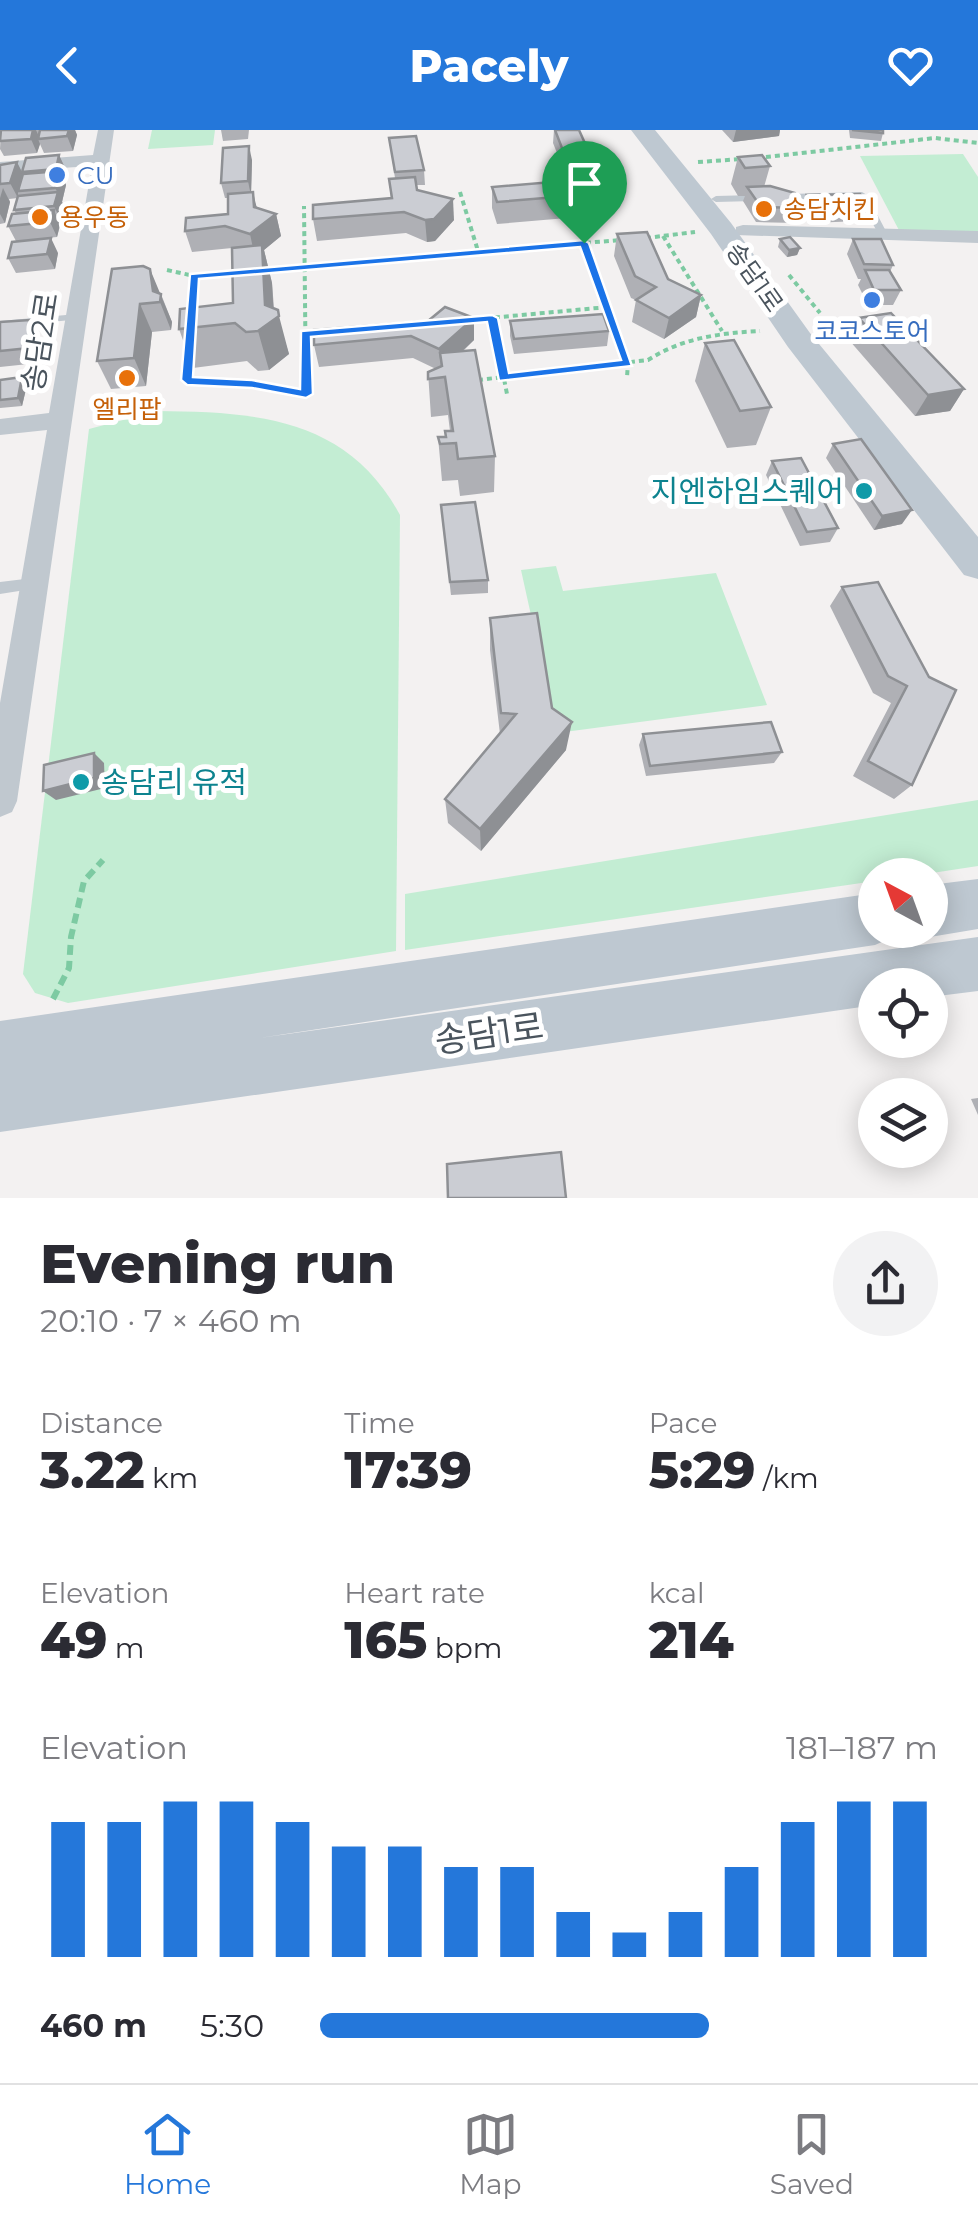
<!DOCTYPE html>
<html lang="en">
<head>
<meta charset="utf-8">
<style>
  body { margin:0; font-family:Montserrat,"Noto Sans KR",sans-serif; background:#f2f2f3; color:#2b2b33; height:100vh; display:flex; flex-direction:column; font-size:38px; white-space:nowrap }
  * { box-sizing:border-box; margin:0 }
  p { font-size:32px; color:#7c7c81 }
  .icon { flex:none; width:55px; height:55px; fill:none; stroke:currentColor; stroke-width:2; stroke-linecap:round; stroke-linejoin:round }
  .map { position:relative; height:1068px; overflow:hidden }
  .panel { display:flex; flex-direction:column; background:#fff; flex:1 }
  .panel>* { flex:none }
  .needle { width:65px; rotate:319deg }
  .tools { position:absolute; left:858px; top:728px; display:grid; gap:20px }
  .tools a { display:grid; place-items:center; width:90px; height:90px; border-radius:50%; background:#fff; box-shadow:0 5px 25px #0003; font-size:50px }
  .pin { position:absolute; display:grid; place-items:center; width:85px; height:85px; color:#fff; margin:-102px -42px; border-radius:50% 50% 50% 0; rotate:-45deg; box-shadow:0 0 10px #0007 }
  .pin .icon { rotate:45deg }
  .round { display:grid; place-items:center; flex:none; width:105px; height:105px; border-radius:52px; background:#f2f2f3 }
  .overview { display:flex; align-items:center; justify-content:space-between; height:170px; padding:0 40px }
  h1 { font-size:55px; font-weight:800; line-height:75px }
  .stats { display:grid; grid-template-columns:repeat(3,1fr); gap:15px; height:170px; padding:10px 40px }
  .stats div { display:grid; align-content:center }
  .stats b { font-size:50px; font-weight:800 }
  .stats small { font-size:28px; font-weight:400 }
  .stats p { font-size:28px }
  .chart { height:280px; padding:20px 40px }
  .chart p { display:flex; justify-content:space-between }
  .chart svg { width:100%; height:180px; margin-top:10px; stroke:#2477da; stroke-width:6 }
  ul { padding:0 40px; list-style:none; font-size:32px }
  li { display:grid; grid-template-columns:160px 120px 1fr; align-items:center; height:75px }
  li i { height:25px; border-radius:12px; background:#2477da }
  header { display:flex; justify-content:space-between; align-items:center; height:130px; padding:0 40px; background:#2477da; color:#fff; font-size:45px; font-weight:800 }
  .tabs { display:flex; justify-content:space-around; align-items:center; height:140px; border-top:2px solid #e1e1e2; background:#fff; font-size:28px; color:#7c7c81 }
  .tabs a { display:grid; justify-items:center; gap:5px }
  .tabs .selected { color:#2477da }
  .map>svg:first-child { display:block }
</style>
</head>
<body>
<header><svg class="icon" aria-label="back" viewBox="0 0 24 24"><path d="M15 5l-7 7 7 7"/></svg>Pacely<svg class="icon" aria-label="heart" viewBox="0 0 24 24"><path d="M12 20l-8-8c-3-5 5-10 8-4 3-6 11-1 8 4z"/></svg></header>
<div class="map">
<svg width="978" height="1068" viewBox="0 0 978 1068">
  <rect width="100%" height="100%" fill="#f3f1f1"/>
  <g fill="#c3edd3">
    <polygon points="152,0 215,0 213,15 148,19"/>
    <polygon points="963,24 978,47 978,104 901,104 860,26"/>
    <path d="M157 281C256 282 347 287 400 385L396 821 68 873 35 863 23 844 89 299Z"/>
    <polygon points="556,436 563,461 716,443 767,575 557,603 521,440"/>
    <polygon points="978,670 978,736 919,745 875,745 875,751 405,820 405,764"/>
  </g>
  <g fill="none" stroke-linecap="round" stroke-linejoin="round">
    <g stroke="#7dcaa2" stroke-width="4" stroke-dasharray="5 4" stroke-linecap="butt">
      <polyline points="757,28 935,8 978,13"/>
      <polyline points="698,32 742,29"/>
      <polyline points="460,62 478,121"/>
      <polyline points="663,106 722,201"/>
      <polyline points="646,108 695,102"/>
      <polyline points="584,113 628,233 627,247"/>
      <polyline points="263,139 621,110"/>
      <polyline points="167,140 194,146 237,142"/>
      <polyline points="789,145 820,183"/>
      <polyline points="191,181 194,147"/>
      <polyline points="492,188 507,264"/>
      <polyline points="468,190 608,177"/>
      <polyline points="189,222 187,250 252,254 306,264 304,76"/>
      <path d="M478 250 648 230C682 208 720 203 760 201"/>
    </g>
    <polyline stroke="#7dcaa2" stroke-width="6" stroke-dasharray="10 6" stroke-linecap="butt" points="53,869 69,838 71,807 84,751 103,730"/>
    <g fill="#c0c8cf" fill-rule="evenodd">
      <polygon points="862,62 867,65 889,107 887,109 881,109 859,68 716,72 711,69 716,66"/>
      <polygon points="77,184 81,185 81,189 0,197 0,191"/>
      <polygon points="33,448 40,454 38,458 0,464 0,452"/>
    </g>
    <g fill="#c0c8cf" fill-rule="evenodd">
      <polygon points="98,0 114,0 17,671 12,682 0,687 0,573 47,300 0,305 0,289 49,283 92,36 0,42 0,32 93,25"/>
      <polygon points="743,95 978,101 978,113 736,105 736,97"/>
    </g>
    <g fill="#bec8d1" fill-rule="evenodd">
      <polygon points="631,0 655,0 731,93 810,203 978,407 978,449 964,445 788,217 711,104"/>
      <polygon points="978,749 978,799 930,807 914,800 930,800 930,755"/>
      <polygon points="875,763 875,800 896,800 893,807 875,815 259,908 978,807 978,861 930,867 930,855 875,855 875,875 0,1002 0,891"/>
    </g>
  </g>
  <g fill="#afb0b5">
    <polygon points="1,0 75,0 77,5 73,21 44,23 40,14 37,23 4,26 0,19"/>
    <polygon points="221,0 249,0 248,9 223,11"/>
    <polygon points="554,0 592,29 591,38 595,46 619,76 596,98 567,88 497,94 492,78 492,57 556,52 558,33 561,33 553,13"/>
    <polygon points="722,0 780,0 779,6 733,12"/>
    <polygon points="849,0 883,0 883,3 881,11 850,8"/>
    <polygon points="389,8 424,40 425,55 417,55 417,60 454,90 435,111 427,112 406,103 317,111 313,89 391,68 389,49 395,48"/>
    <polygon points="59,25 66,40 64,49 66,55 62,72 65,77 61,91 59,91 60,95 57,107 16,111 8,96 16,83 14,80 18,68 9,69 10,72 5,93 0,94 0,35 23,44 22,42"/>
    <polygon points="738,27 770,36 764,57 802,78 797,93 756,92 743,71 745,66 738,66 731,54"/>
    <polygon points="252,30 251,62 257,78 276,84 281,106 264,120 272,153 274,178 289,224 269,240 258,241 247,231 193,238 179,199 233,173 232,118 192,122 185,101 228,84 228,68 225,68 221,53"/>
    <polygon points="807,65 867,76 861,91 809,93 802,80"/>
    <polygon points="617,104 668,149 701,165 696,187 664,209 632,192 636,170 631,168 614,126"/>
    <polygon points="780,109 800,118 797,125 787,127 778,117"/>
    <polygon points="853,109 893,135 890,142 901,160 893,175 868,175 858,155 861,149 858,149 847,124"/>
    <polygon points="58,123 55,139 16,143 8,128"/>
    <polygon points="112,139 161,164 172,192 171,200 152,202 146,256 111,259 97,231"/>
    <polygon points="859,188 964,259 950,281 915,286 849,210"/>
    <polygon points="510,191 609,201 607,216 514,224 510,206"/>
    <polygon points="0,192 34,197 42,212 38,233 0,237"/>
    <polygon points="314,200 474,210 462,222 495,326 494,362 460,366 458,350 442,351 438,307 445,307 450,301 448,285 431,287 428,242 436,239 413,228 319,237 314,215"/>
    <polygon points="705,213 771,277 756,315 727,318 695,251"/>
    <polygon points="22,247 27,255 22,276 0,278 0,250"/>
    <polygon points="833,314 902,394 874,400 826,328"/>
    <polygon points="772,331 838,398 830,412 800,416 766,345"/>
    <polygon points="442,389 488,450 488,463 451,465"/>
    <polygon points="842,457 929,547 912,655 894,669 853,646 891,573 873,563 830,476"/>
    <polygon points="490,488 552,578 566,620 481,721 448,693 445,669 500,604 490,520"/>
    <polygon points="643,604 782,622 774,633 646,646 639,615"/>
    <polygon points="978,968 978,985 971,969"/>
  </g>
  <g fill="#8e9094">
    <polygon points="33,0 36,0 40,9 38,9 40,14 37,23 31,9"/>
    <polygon points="69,0 75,0 77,5 73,21 67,6"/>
    <polygon points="736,0 780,0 779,6 733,12"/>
    <polygon points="249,16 252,30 251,66 248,51"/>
    <polygon points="59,25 66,40 64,49 66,55 62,72 65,77 61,91 54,76 58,63 55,58 59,45 56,39"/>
    <polygon points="17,32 24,46 18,61 18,68 10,53"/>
    <polygon points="622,54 619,76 596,98 598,76"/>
    <polygon points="3,58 10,72 5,93 0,84 0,68"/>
    <polygon points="253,62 258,83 276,84 281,106 264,120 272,153 274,190 279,186 289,224 269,240 258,201 265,175 250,104 254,77"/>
    <polygon points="453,69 454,90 435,111 427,112 425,90"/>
    <polygon points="54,80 60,95 57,107 50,92"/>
    <polygon points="51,108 58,123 55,139 47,124"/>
    <polygon points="800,118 797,125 787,127 789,120"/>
    <polygon points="150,139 172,192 171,200 160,172 153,161"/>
    <polygon points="701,165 696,187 664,209 669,188"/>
    <polygon points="140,174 152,202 146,256 134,228"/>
    <polygon points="474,188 474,210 443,239 440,223 441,240 439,219"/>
    <polygon points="34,197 42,212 38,233 29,218"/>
    <polygon points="22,247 27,255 22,276 18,268"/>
    <polygon points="964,259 950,281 915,286 928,265"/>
    <polygon points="912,380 902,394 874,400 882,386"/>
    <polygon points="572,592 566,620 481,721 480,699"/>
    <polygon points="94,623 104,633 105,658 56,670 43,661"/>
  </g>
  <g fill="#cbcdd3" stroke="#8e9094" stroke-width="2.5">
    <polygon points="1,0 33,0 31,9 0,11"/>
    <polygon points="40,0 69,0 67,6 38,9"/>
    <polygon points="555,0 579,0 592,29 567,31"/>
    <polygon points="883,0 883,3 852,0"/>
    <polygon points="416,6 424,40 395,42 389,8"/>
    <polygon points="249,16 248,51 221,53 223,18"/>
    <polygon points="59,25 56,39 22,42 26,28"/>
    <polygon points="762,25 770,36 745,38 738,27"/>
    <polygon points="588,31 595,46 622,54 598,76 569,66 497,72 492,57 565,51 558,33"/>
    <polygon points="17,32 10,53 0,54 0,35"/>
    <polygon points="60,41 55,58 18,61 23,44"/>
    <polygon points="415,47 417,60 453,69 434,89 425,90 404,82 313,89 313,75 392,68 389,49"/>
    <polygon points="770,56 795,63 802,78 761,77 747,57"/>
    <polygon points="58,62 54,76 14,80 18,66"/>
    <polygon points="253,62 254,77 276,84 250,104 225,96 185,101 186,88 228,84 228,64"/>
    <polygon points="860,64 867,76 814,78 807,65"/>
    <polygon points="54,80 50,92 8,96 12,84"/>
    <polygon points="647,102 668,149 701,165 669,188 636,170 656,157 635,146 617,104"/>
    <polygon points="790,107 800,118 789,120 780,109"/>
    <polygon points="51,108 47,124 8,128 12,112"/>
    <polygon points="853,109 881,109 893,135 864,134"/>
    <polygon points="262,115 265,175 278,180 279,186 258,201 246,202 235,193 179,199 180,179 233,173 232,118"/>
    <polygon points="143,136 150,139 153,161 161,164 160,172 140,174 134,228 97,231 112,139"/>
    <polygon points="865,140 889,140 901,160 874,160"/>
    <polygon points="445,177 474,188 439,219 411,206 314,215 314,200 428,191"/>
    <polygon points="891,183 964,259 928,265 859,188"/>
    <polygon points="603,184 609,201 514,209 510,191"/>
    <polygon points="30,190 34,197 29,218 0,221 0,192"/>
    <polygon points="734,210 771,277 740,281 705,213"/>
    <polygon points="475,220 495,326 458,329 456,313 440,314 438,307 446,307 445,301 453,301 445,247 428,249 428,242 442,236 440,223"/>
    <polygon points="22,247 18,268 0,270 0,250"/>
    <polygon points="861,309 912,380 882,386 833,314"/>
    <polygon points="801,328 838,398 807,402 772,331"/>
    <polygon points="475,372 488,450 450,452 441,375"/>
    <polygon points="878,452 929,547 956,560 912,655 868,631 907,556 888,546 842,457"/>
    <polygon points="537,483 552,578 572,592 480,699 445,669 516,584 501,583 490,488"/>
    <polygon points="771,592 782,622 650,636 643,604"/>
    <polygon points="94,623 94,648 43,661 44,635"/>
    <polygon points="561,1022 566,1068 448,1068 447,1034"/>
  </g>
  <path fill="#1a73e8" stroke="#fff" stroke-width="2.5" fill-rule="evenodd" d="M584 110 589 113 632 236 499 251 487 192 311 207 313 264 306 268 252 258 187 255 181 250 190 144ZM580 117 621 230 509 243 498 188 492 185 301 201 300 259 252 250 193 247 199 149Z"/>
  <g fill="#3f7fe0" stroke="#fff" stroke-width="4">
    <circle cx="57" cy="45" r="10"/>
    <circle cx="872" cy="170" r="10"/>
  </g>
  <g fill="#e8710a" stroke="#fff" stroke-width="4">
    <circle cx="764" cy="79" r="10"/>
    <circle cx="40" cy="87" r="10"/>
    <circle cx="127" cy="248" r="10"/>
  </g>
  <g fill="#0f9aa8" stroke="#fff" stroke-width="4">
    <circle cx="864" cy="361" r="10"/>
    <circle cx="81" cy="652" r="10"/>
  </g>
  <g text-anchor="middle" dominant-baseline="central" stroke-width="10" stroke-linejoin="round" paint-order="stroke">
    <g font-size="25" fill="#366cbe" stroke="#fff" text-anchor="start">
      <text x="77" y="45">CU</text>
      <text x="872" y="201" text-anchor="middle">코코스토어</text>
    </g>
    <g font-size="25" fill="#c56008" stroke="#fff" text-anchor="start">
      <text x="784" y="79">송담치킨</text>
      <text x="60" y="87">용우동</text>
      <text x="127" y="279" text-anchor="middle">엘리팝</text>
    </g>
    <g font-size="25" fill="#4a545d" stroke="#fff">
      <text transform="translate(755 147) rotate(55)">송담1로</text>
    </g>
    <g font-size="30" fill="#4a545d" stroke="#fff">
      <text transform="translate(40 212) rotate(-81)">송담2로</text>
    </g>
    <g font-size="30" fill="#0d838f" stroke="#fff" text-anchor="end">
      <text x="844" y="361">지엔하임스퀘어</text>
      <text x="101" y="652" text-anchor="start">송담리 유적</text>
    </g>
    <g font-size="35" fill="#4a545d" stroke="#fff">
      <text transform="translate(489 903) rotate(-8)">송담1로</text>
    </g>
  </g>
</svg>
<div class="tools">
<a><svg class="needle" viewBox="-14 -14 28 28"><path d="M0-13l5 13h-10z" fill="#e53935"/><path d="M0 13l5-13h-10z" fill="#7c7c81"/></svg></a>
<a><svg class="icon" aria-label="locate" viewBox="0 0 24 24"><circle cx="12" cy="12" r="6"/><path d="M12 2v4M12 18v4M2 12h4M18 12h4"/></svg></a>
<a><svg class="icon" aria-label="layers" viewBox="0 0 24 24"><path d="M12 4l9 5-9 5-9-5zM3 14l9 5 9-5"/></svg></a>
</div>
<div class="pin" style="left:584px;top:113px;background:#1e9e55"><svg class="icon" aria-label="arrive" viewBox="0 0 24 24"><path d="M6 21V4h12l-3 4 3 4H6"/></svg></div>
</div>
<section class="panel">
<div class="overview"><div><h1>Evening run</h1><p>20:10 · 7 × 460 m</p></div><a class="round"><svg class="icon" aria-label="share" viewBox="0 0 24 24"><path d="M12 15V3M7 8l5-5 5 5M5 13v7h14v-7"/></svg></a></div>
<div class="stats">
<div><p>Distance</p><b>3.22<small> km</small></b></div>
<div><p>Time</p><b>17:39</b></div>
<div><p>Pace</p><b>5:29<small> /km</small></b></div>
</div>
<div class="stats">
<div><p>Elevation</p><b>49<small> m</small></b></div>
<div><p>Heart rate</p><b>165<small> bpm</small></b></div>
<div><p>kcal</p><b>214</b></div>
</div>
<div class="chart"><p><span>Elevation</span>181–187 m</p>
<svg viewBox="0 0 160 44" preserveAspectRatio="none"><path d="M5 44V11M15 44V11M25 44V6M35 44V6M45 44V11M55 44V17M65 44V17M75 44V22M85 44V22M95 44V33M105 44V38M115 44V33M125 44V22M135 44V11M145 44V6M155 44V6"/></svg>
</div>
<ul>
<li><b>460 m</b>5:30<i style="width:63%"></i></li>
</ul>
</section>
<nav class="tabs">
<a class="selected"><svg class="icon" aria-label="home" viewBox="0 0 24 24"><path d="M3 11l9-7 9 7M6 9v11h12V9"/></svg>Home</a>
<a><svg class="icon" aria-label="map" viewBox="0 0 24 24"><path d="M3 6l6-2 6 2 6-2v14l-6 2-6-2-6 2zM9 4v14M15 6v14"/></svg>Map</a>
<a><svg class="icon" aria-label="saved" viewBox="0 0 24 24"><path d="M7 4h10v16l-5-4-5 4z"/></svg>Saved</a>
</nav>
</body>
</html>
